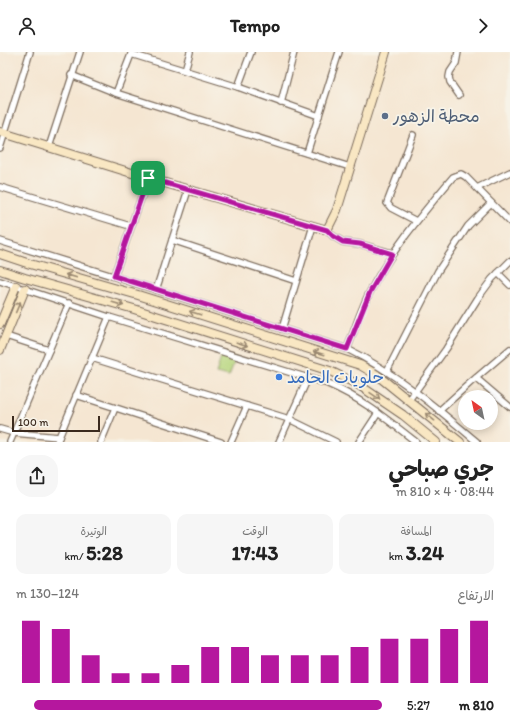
<!DOCTYPE html>
<html lang="ar">
<head>
<meta charset="utf-8">
<style>
  body { margin:0; font-family:Itim,"Playpen Sans Arabic",sans-serif; background:#f6f6f6; color:#222; direction:rtl; height:100vh; display:flex; flex-direction:column; font-size:15px; white-space:nowrap }
  * { box-sizing:border-box; margin:0 }
  p { font-size:13px; color:#767676 }
  .icon { flex:none; width:22px; height:22px; fill:none; stroke:currentColor; stroke-width:2; stroke-linecap:round; stroke-linejoin:round }
  .map { position:relative; height:390px; overflow:hidden; direction:ltr }
  .panel { display:flex; flex-direction:column; background:#fff; flex:1 }
  .panel>* { flex:none }
  .needle { width:26px; rotate:327deg }
  .buttons { position:absolute; left:458px; top:338px; display:grid; gap:8px }
  .buttons a { display:grid; place-items:center; width:40px; height:40px; border-radius:50%; background:#fff; box-shadow:0 2px 10px #0003; font-size:20px }
  .scale { position:absolute; left:12px; bottom:10px; width:88px; box-sizing:border-box; padding-left:4px; border:2px solid #3b2a1e; border-top:0; font-size:11px; line-height:14px; white-space:nowrap; color:#3b2a1e; -webkit-text-stroke:3px #f7f3e8; paint-order:stroke }
  .pin { position:absolute; display:grid; place-items:center; width:34px; height:34px; color:#fff; margin:-17px; border-radius:8px; box-shadow:0 2px 6px #0006 }
  .round { display:grid; place-items:center; flex:none; width:42px; height:42px; border-radius:16px; background:#f6f6f6 }
  .headline { display:flex; align-items:center; justify-content:space-between; height:68px; padding:0 16px }
  h1 { font-size:22px; font-weight:700; line-height:30px }
  .figures { display:grid; grid-template-columns:repeat(3,1fr); gap:6px; height:68px; padding:4px 16px }
  .figures div { display:grid; align-content:center; border-radius:10px; background:#f6f6f6; text-align:center }
  .figures b { font-size:20px; font-weight:700 }
  .figures small { font-size:11px; font-weight:400 }
  .figures p { font-size:11px }
  .chart { height:112px; padding:8px 16px }
  .chart p { display:flex; justify-content:space-between }
  .chart svg { width:100%; height:72px; margin-top:4px; stroke:#b5179e; stroke-width:6 }
  ul { padding:0 16px; list-style:none; font-size:13px }
  li { display:grid; grid-template-columns:64px 48px 1fr; align-items:center; height:30px }
  li i { height:10px; border-radius:5px; background:#b5179e }
  header { display:flex; justify-content:space-between; align-items:center; height:52px; padding:0 16px; background:#fff; font-size:18px; font-weight:700 }
  .map>svg:first-child { display:block }
</style>
</head>
<body>
<header><svg class="icon" aria-label="forward" viewBox="0 0 24 24"><path d="M9 5l7 7-7 7"/></svg>Tempo<svg class="icon" aria-label="person" viewBox="0 0 24 24"><circle cx="12" cy="8" r="4"/><path d="M4 21q1-7 8-7t8 7"/></svg></header>
<div class="map">
<svg width="510" height="390" viewBox="0 0 510 390">
  <rect width="100%" height="100%" fill="#f7f3e8"/>
  <filter id="ink" filterUnits="userSpaceOnUse"><feTurbulence type="fractalNoise" baseFrequency=".025" numOctaves="2"/><feDisplacementMap in="SourceGraphic" scale="8" xChannelSelector="R" yChannelSelector="G"/><feConvolveMatrix kernelMatrix="1 2 1 2 8 2 1 2 1" color-interpolation-filters="sRGB"/></filter>
  <filter id="wash" filterUnits="userSpaceOnUse"><feTurbulence type="fractalNoise" baseFrequency=".012" numOctaves="4" result="noise"/><feDisplacementMap in="SourceGraphic" scale="16" xChannelSelector="R" yChannelSelector="G"/><feGaussianBlur stdDeviation="0.9" result="paint"/><feColorMatrix in="noise" values="0 0 0 0 0 0 0 0 0 0 0 0 0 0 0 0 0 1.4 0 .05"/><feComposite in="paint" operator="in"/></filter>
  <g filter="url(#wash)">
    <rect width="100%" height="100%" fill="#f5e6d2"/>
    <polygon fill="#b6d57c" stroke="#78804d" points="222,303 236,306 229,324 216,321"/>
  </g>
  <g filter="url(#ink)">
    <g fill="none" stroke-linecap="round" stroke-linejoin="round">
      <defs>
        <g id="street">
          <polyline points="458,0 456,11 450,20 449,25 450,30 459,43"/>
          <polyline points="131,2 238,35 319,64"/>
          <polyline points="185,18 190,0"/>
          <polyline points="71,23 116,41 350,115"/>
          <polyline points="238,35 251,0"/>
          <polyline points="116,41 132,0"/>
          <polyline points="281,51 294,0"/>
          <polyline points="413,83 387,151 391,156 416,169"/>
          <polyline points="49,95 80,0"/>
          <polyline points="0,96 30,0"/>
          <polyline points="307,101 339,0"/>
          <polyline points="0,135 130,174"/>
          <polyline points="477,136 510,120"/>
          <polyline points="327,178 333,184 343,190 360,192 392,201"/>
          <polyline points="172,188 296,229"/>
          <path d="M0 189 347 297C395 320 437 356 477 390"/>
          <polyline points="498,221 510,233"/>
          <polyline points="114,224 148,126"/>
          <path d="M0 229 109 265 328 332C361 346 388 368 416 390"/>
          <polyline points="156,238 188,138"/>
          <polyline points="282,277 313,174"/>
          <polyline points="6,284 49,298"/>
          <path d="M347 297C355 278 361 256 371 238 393 196 423 161 453 125L461 122 466 125 510 170"/>
          <polyline points="92,306 289,367 336,390"/>
          <polyline points="387,319 438,219 468,174 491,151"/>
          <polyline points="476,326 510,355"/>
          <polyline points="76,343 221,390"/>
          <polyline points="409,348 446,297 478,246 492,227 510,209"/>
          <polyline points="439,359 470,331 510,297"/>
          <polyline points="0,377 14,381 59,385"/>
          <polyline points="10,390 69,251"/>
          <polyline points="57,390 109,265"/>
          <polyline points="101,390 115,356"/>
          <polyline points="231,390 247,354"/>
          <polyline points="279,390 308,326"/>
          <polyline points="359,390 378,361"/>
        </g>
        <g id="secondary">
          <polyline points="0,80 148,126 327,178 337,158 386,0"/>
          <polyline points="0,202 30,212 138,243 360,313 377,323 460,390"/>
          <polyline points="0,218 25,226 134,257 330,319 359,333 403,363 436,390"/>
          <polyline points="0,272 16,234"/>
          <polyline points="0,298 25,237"/>
        </g>
      </defs>
      <use href="#street" stroke="#7c6c5d" stroke-width="8"/>
      <use href="#secondary" stroke="#7c6c5d" stroke-width="10"/>
      <use href="#street" stroke="#fff" stroke-width="5.5"/>
      <use href="#secondary" stroke="#f9e7c3" stroke-width="8"/>
    </g>
    <defs><path id="oneway-shaft" d="M-6 0H5M1.5-3L5.5 0L1.5 3" fill="none" stroke-width="1.6" stroke-linecap="round" stroke-linejoin="round"/></defs>
    <g stroke="#9a8870">
      <use href="#oneway-shaft" transform="translate(71 224) rotate(-164)"/>
      <use href="#oneway-shaft" transform="translate(118 252) rotate(16)"/>
      <use href="#oneway-shaft" transform="translate(18 255) rotate(-67)"/>
      <use href="#oneway-shaft" transform="translate(195 261) rotate(-162)"/>
      <use href="#oneway-shaft" transform="translate(242 292) rotate(18)"/>
      <use href="#oneway-shaft" transform="translate(319 301) rotate(-164)"/>
      <use href="#oneway-shaft" transform="translate(375 344) rotate(34)"/>
      <use href="#oneway-shaft" transform="translate(430 365) rotate(-141)"/>
    </g>
  </g>
  <g fill="none" stroke-linecap="round" stroke-linejoin="round" filter="url(#ink)">
    <defs>
      <polygon id="route" points="148,126 327,178 333,184 343,190 360,192 392,202 370,240 347,297 114,224"/>
    </defs>
    <use href="#route" stroke="#fff" stroke-width="8"/>
    <use href="#route" stroke="#b5179e" stroke-width="5"/>
  </g>
  <circle fill="#5c6f8a" stroke="#f7f3e8" stroke-width="1.5" cx="385" cy="64" r="4"/>
  <circle fill="#3f7fe0" stroke="#f7f3e8" stroke-width="1.5" cx="279" cy="325" r="4"/>
  <g text-anchor="middle" dominant-baseline="central" stroke-width="3.5" stroke-linejoin="round" paint-order="stroke">
    <g font-size="17" fill="#4e5e75" stroke="#f7f3e8" text-anchor="start">
      <text x="393" y="64">محطة الزهور</text>
    </g>
    <g font-size="17" fill="#366cbe" stroke="#f7f3e8" text-anchor="start">
      <text x="287" y="325">حلويات الحامد</text>
    </g>
  </g>
</svg>
<div class="buttons">
<a><svg class="needle" viewBox="-14 -14 28 28"><path d="M0-13l5 13h-10z" fill="#e53935"/><path d="M0 13l5-13h-10z" fill="#767676"/></svg></a>
</div>
<div class="scale">100 m</div>
<div class="pin" style="left:148px;top:126px;background:#1e9e55"><svg class="icon" aria-label="arrive" viewBox="0 0 24 24"><path d="M6 21V4h12l-3 4 3 4H6"/></svg></div>
</div>
<section class="panel">
<div class="headline"><div><h1>جري صباحي</h1><p>08:44 · 4 × 810 m</p></div><a class="round"><svg class="icon" aria-label="share" viewBox="0 0 24 24"><path d="M12 15V3M7 8l5-5 5 5M5 13v7h14v-7"/></svg></a></div>
<div class="figures">
<div><p>المسافة</p><b>3.24<small> km</small></b></div>
<div><p>الوقت</p><b>17:43</b></div>
<div><p>الوتيرة</p><b>5:28<small> /km</small></b></div>
</div>
<div class="chart"><p><span>الارتفاع</span>124–130 m</p>
<svg viewBox="0 0 160 44" preserveAspectRatio="none"><path d="M5 44V6M15 44V11M25 44V27M35 44V38M45 44V38M55 44V33M65 44V22M75 44V22M85 44V27M95 44V27M105 44V27M115 44V22M125 44V17M135 44V17M145 44V11M155 44V6"/></svg>
</div>
<ul>
<li><b>810 m</b>5:27<i style="width:95%"></i></li>
</ul>
</section>
</body>
</html>
